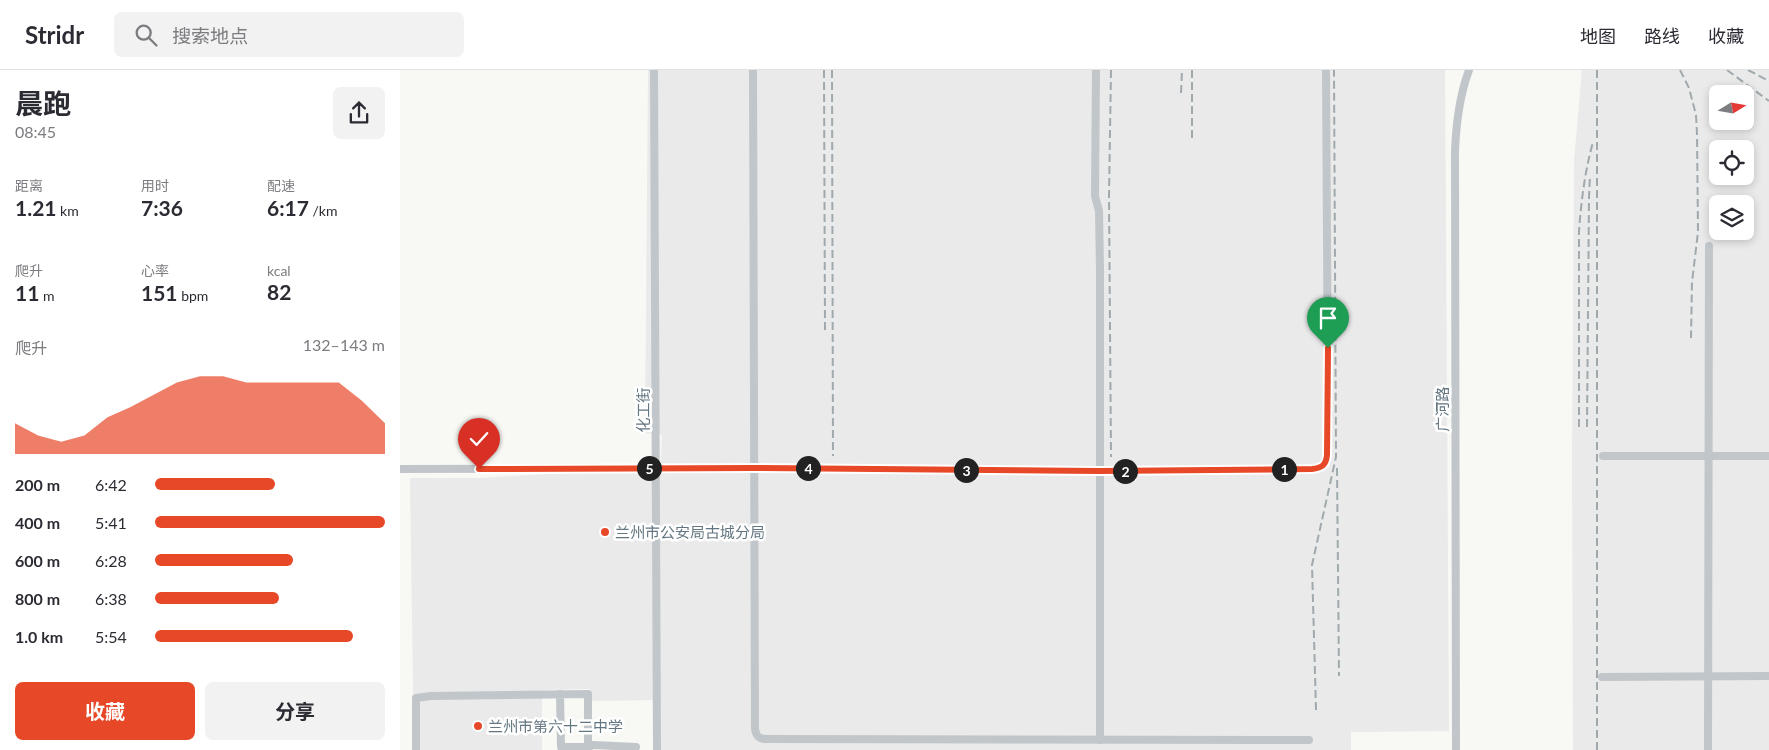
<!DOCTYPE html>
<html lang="zh">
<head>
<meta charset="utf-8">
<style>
  body { margin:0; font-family:Lato,"Noto Sans SC",sans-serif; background:#f2f2f3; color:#2b2b33; height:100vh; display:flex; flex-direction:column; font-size:19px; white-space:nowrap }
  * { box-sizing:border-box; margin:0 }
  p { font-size:16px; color:#7c7c81 }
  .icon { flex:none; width:28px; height:28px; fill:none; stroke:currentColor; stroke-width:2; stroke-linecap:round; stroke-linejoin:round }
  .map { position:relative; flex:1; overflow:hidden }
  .sheet { display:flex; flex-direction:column; background:#fff; width:400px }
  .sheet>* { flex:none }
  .needle { width:32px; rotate:79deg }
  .fabs { position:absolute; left:1309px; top:15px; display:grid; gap:10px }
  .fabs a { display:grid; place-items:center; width:45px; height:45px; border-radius:8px; background:#fff; box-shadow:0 2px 8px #0003; font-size:25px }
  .pin { position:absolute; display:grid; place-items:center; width:42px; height:42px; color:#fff; margin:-51px -21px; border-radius:50% 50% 50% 0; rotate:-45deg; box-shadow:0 0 5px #0007 }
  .pin .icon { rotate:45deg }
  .km { position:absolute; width:25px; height:25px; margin:-12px; border-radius:50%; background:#222; color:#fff; font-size:14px; line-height:25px; text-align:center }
  .round { display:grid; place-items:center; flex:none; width:52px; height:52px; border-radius:8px; background:#f2f2f3 }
  .summary { display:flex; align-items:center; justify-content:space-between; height:85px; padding:0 15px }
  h1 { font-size:28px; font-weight:700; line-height:38px }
  .figures { display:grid; grid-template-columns:repeat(3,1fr); gap:8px; height:85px; padding:5px 15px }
  .figures div { display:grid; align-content:center }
  .figures b { font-size:21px; font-weight:700 }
  .figures small { font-size:14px; font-weight:400 }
  .figures p { font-size:14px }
  .chart { height:140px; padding:10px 15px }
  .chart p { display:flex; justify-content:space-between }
  .chart svg { width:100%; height:90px; margin-top:5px; fill:#e74827; opacity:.7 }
  .button { display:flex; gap:10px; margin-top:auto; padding:10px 15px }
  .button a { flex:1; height:58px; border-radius:8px; background:#e74827; color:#fff; font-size:20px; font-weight:700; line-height:58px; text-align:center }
  .button a+a { background:#f2f2f3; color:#2b2b33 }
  ul { padding:0 15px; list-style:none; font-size:16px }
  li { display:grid; grid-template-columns:80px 60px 1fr; align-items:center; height:38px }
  li i { height:12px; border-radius:6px; background:#e74827 }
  header { display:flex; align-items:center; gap:30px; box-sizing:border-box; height:70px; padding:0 25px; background:#fff; border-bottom:1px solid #e1e1e2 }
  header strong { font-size:24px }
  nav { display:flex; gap:28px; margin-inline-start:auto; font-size:18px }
  .search { width:350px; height:45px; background:#f2f2f3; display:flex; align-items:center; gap:12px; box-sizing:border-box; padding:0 18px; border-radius:8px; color:#7c7c81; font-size:19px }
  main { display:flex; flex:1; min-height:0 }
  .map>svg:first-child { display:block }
</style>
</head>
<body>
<header>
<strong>Stridr</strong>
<div class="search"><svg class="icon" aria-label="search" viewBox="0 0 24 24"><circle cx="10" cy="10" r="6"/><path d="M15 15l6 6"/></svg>搜索地点</div>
<nav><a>地图</a><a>路线</a><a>收藏</a></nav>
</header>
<main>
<section class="sheet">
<div class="summary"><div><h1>晨跑</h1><p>08:45</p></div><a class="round"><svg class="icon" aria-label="share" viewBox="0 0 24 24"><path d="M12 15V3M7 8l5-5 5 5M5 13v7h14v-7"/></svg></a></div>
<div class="figures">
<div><p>距离</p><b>1.21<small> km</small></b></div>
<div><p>用时</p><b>7:36</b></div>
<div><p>配速</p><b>6:17<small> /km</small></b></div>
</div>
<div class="figures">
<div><p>爬升</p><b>11<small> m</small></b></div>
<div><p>心率</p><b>151<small> bpm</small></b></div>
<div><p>kcal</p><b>82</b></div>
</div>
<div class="chart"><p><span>爬升</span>132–143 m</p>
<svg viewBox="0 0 160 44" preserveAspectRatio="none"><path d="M0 44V29L10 35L20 38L30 35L40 26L50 21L60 15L70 9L80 6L90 6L100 9L110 9L120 9L130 9L140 9L150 18L160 29V44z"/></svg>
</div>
<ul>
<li><b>200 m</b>6:42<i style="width:52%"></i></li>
<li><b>400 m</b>5:41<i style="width:100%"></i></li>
<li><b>600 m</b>6:28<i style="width:60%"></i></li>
<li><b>800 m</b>6:38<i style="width:54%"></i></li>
<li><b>1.0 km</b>5:54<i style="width:86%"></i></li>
</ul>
<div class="button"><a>收藏</a><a>分享</a></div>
</section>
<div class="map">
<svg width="1369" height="680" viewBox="0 0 1369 680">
  <rect width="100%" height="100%" fill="#f8f8f5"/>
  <g fill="#e9eae9" fill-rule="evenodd">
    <polygon points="248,0 1045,0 1049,661 951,662 951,680 257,680 257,630 190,631 190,619 142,620 142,680 14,680 10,408 78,408 257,398 260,408 262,365 245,363"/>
    <path d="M1182 0H1369V680H1173L1172 389 1174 91ZM1318 24H1345V51H1318ZM1318 79H1345V106H1318ZM1318 134H1345V161H1318Z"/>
  </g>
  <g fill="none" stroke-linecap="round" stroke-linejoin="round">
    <g stroke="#c1c6ca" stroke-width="8">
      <polyline points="254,0 257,680"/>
      <path d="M353 0 355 659C356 666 359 669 366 669L909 670"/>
      <polyline points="696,0 695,126 699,141 700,200 700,670"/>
      <polyline points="1203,386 1369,386"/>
      <path d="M0 399 354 398 699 401 913 399C916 398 921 398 924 395 929 389 928 345 928 335L926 0"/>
      <polyline points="1202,607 1369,606"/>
      <polyline points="188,677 193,675 236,677"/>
      <polyline points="16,680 16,628 31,626 188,624 188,677 161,677 160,624"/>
      <path d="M1056 680 1055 82C1056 54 1059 27 1069 0"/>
      <polyline points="1308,680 1309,176"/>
    </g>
    <g stroke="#a0a9ae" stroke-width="2" stroke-dasharray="8 4" stroke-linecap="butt">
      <polyline points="424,0 425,260"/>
      <polyline points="432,0 433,386"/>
      <polyline points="711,0 709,126 711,387"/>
      <polyline points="792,0 792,69"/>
      <polyline points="1197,0 1197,680"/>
      <polyline points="1280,0 1289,18 1296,45 1297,63 1298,162 1292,212 1291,268"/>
      <polyline points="1327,0 1369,31"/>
      <polyline points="1348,0 1369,11"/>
      <polyline points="781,23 782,0"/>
      <path d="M1179 357V162C1181 131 1185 101 1193 72"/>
      <polyline points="1187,357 1189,127 1190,105"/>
      <polyline points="937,398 939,606"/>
      <polyline points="916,640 912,495 936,387 934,0"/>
    </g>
  </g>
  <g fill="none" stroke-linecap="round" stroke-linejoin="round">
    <defs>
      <path id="route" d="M79 399 354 398 699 401 912 399C922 398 926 395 927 385L928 278"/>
    </defs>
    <use href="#route" stroke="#fff" stroke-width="10"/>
    <use href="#route" stroke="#e74827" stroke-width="6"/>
  </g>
  <g fill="#e74827" stroke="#fff" stroke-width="2">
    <circle cx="205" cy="462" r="5"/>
    <circle cx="78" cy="656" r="5"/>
  </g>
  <g text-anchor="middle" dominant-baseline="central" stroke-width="5" stroke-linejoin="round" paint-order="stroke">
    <g font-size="15" fill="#637681" stroke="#fff">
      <text transform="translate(1042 339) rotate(-90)">广河路</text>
      <text transform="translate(243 340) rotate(-90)">化工街</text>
    </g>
    <g font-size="15" fill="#637681" stroke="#fff" text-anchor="start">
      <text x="215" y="462">兰州市公安局古城分局</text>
      <text x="88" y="656">兰州市第六十二中学</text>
    </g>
  </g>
</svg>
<div class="fabs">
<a><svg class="needle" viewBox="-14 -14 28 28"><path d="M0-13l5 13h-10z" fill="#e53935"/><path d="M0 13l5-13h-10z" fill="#7c7c81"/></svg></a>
<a><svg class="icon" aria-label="locate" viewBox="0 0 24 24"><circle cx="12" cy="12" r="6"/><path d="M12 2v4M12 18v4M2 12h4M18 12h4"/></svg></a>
<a><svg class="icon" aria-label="layers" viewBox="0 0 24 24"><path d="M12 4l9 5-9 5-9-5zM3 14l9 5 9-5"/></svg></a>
</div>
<div class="pin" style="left:928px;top:278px;background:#1e9e55"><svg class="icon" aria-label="arrive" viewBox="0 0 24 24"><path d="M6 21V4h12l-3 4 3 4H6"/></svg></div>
<div class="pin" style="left:79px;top:399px;background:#d93025"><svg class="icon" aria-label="check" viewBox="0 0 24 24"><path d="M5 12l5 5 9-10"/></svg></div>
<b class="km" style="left:884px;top:399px">1</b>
<b class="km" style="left:725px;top:401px">2</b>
<b class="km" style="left:566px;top:400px">3</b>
<b class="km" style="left:408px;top:398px">4</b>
<b class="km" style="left:249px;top:398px">5</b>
</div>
</main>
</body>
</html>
